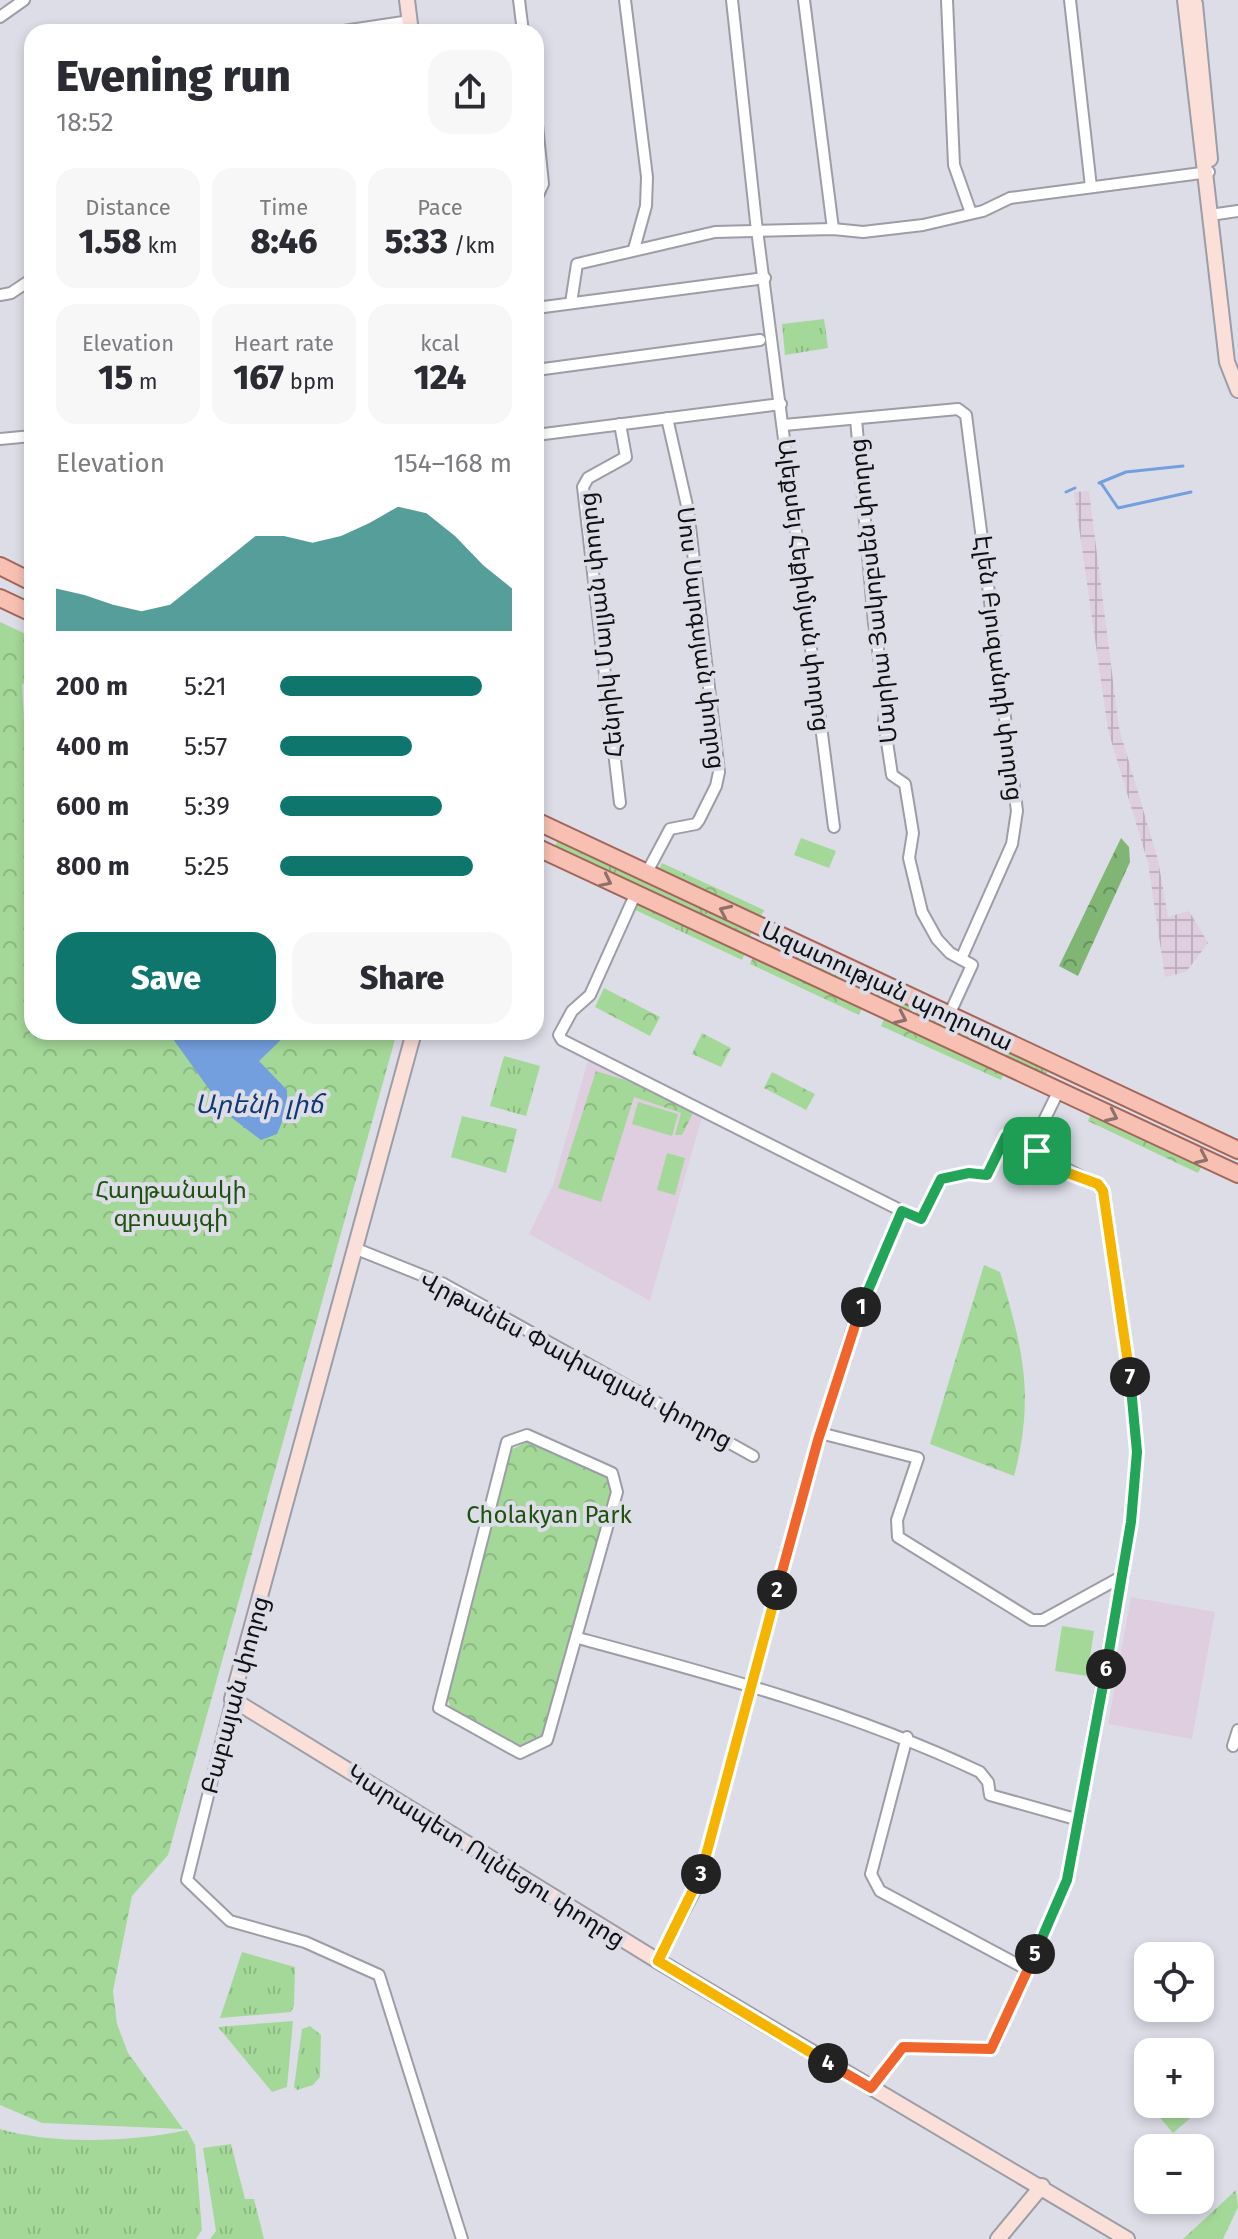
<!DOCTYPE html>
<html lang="en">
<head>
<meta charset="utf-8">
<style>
  body { margin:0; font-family:"Fira Sans","Noto Sans Armenian",sans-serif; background:#f7f7f7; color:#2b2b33; height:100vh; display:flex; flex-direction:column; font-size:30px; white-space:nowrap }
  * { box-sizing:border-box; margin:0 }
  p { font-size:26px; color:#7c7c81 }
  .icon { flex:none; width:44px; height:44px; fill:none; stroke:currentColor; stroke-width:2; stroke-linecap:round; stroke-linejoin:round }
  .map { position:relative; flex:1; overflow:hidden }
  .sheet { position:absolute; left:24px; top:24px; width:520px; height:1016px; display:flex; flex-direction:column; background:#fff; border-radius:24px; box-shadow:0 4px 12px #0003 }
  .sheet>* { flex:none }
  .buttons { position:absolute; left:1134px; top:1942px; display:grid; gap:16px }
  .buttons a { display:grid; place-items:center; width:80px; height:80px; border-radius:16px; background:#fff; box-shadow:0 4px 12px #0003; font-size:40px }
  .pin { position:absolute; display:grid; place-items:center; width:68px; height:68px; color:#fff; margin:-34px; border-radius:16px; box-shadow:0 4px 12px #0006 }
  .km { position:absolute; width:40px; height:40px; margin:-20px; border-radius:50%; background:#222; color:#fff; font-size:22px; line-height:40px; text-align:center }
  .round { display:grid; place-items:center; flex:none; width:84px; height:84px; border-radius:24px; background:#f7f7f7 }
  .head { display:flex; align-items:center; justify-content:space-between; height:136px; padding:0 32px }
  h1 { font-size:44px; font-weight:800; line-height:60px }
  .stats { display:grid; grid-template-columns:repeat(3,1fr); gap:12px; height:136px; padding:8px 32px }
  .stats div { display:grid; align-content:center; border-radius:20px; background:#f7f7f7; text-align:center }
  .stats b { font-size:34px; font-weight:800 }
  .stats small { font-size:22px; font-weight:400 }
  .stats p { font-size:22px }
  .chart { height:224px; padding:16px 32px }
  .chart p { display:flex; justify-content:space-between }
  .chart svg { width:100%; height:144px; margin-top:8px; fill:#0f766e; opacity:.7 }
  .button { display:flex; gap:16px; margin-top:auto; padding:16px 32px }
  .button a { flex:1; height:92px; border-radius:24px; background:#0f766e; color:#fff; font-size:32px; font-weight:800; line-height:92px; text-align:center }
  .button a+a { background:#f7f7f7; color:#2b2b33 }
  ul { padding:0 32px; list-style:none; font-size:26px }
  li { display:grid; grid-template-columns:128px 96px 1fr; align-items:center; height:60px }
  li i { height:20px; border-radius:10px; background:#0f766e }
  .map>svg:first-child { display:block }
</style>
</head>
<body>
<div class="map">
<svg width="1238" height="2239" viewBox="0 0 1238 2239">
  <defs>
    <pattern id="industrial-grid" width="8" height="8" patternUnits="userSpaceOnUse" patternTransform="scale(2)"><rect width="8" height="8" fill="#dfcee0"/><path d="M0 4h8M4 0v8" fill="none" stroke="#beb0bf"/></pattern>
    <pattern id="grass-tufts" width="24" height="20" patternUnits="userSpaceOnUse" patternTransform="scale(2)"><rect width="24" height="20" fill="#a4d898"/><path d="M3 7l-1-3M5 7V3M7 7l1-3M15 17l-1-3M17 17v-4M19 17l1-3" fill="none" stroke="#8cb882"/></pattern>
    <pattern id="forest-crowns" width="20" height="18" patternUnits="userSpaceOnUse" patternTransform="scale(2)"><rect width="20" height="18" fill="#80b574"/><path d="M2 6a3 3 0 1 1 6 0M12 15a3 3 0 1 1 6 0" fill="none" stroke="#67925e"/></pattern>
    <pattern id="park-crowns" width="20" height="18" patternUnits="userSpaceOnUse" patternTransform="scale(2)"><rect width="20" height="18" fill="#a4d898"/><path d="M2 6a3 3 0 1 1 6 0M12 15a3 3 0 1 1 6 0" fill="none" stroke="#8cb882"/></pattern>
  </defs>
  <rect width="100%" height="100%" fill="#dddde8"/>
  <polygon fill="url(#industrial-grid)" points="1089,491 1119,728 1158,860 1168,917 1189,911 1208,943 1186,972 1165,977 1148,863 1108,730 1074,492"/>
  <g fill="#dfcee0">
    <polygon points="588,1060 703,1113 650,1301 529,1234 553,1185"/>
    <polygon points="1131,1597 1215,1612 1192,1739 1108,1724"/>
  </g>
  <g fill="url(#grass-tufts)">
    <polygon points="824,319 828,348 785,355 782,324"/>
    <polygon points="558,840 752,932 749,938 555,846"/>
    <polygon points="636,899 746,951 742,960 631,908"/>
    <polygon points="770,939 1035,1064 1047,1072 1045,1075 1032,1071 766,946"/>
    <polygon points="504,1056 540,1066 526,1116 490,1106"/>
    <polygon points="242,1952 295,1967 294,2006 291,2012 220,2018"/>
    <polygon points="293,2021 287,2087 272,2092 218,2027"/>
    <polygon points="310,2026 321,2035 320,2077 313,2085 297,2090 294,2087 302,2029"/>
    <path d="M0 2129C53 2145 133 2142 187 2130L195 2145 202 2230 196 2239H0Z"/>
    <polygon points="231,2144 245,2199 254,2199 264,2239 210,2239 216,2231 203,2148"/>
    <polygon points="1236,2190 1238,2207 1223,2239 1183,2239"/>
  </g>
  <polygon fill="url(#forest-crowns)" points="1121,838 1129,847 1130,862 1078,976 1059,966"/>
  <g fill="url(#park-crowns)">
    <polygon points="0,622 32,637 32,674 22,685 32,866 32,1032 397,1032 168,1855 132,1896 113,1991 117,2024 128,2053 183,2129 42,2123 0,2105"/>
    <polygon points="662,863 764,910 760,918 658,871"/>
    <polygon points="754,955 863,1006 859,1015 750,964"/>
    <polygon points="604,988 660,1017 650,1036 595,1007"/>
    <polygon points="886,1015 1006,1069 1001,1080 881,1026"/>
    <polygon points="702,1033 731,1048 721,1067 692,1054"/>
    <polygon points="596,1071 638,1084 694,1111 682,1135 675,1135 681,1113 634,1097 601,1202 558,1188"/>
    <polygon points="772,1072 815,1094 806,1110 764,1088"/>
    <polygon points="1092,1111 1203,1164 1198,1173 1088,1121"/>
    <polygon points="462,1116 517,1129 506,1173 451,1157"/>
    <path d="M984 1265 1000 1272C1023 1349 1035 1396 1014 1476L930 1444Z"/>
    <polygon points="526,1442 606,1475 612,1491 542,1740 519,1747 451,1709 446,1694 511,1450"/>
  </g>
  <g fill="#a4d898">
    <polygon points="801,838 836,851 829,868 794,855"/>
    <polygon points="638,1102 678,1114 672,1136 632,1124"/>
    <polygon points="667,1153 685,1158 675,1195 657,1190"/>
    <polygon points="1062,1626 1094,1631 1087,1676 1055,1671"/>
    <polygon points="1200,2092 1209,2102 1173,2133 1156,2113 1166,2104 1200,2104"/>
  </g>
  <polygon fill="#749fdf" points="168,1032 289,1032 259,1061 287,1090 287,1110 277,1134 261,1140 227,1114"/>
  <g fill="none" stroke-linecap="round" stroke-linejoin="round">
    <g stroke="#749fdf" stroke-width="3">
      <polyline points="1099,483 1126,472 1183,466"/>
      <polyline points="1101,483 1118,508 1191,492"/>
      <polyline points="1066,492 1075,488"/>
    </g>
    <defs>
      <g id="street">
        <polyline points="519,0 523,32"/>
        <polyline points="625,0 647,177 646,206 634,249"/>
        <polyline points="732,0 756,222 834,827"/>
        <polyline points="804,0 833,229"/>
        <polyline points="947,0 954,165 971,213"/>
        <polyline points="1070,0 1091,187"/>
        <polyline points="0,17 24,0"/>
        <polyline points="337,32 410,21"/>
        <polyline points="536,115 543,184 536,199"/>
        <polyline points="1217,214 1238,211"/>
        <polyline points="0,295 11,293 32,279"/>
        <polyline points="571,303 577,264 715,232 833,229 863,232 923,225 983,211 1010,198 1209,172"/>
        <polyline points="536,308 765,278"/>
        <polyline points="536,370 760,340"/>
        <polyline points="856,419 874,623 886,703 884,722 892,775 905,784 913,833 909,858 922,912 937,939 950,953 972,965 949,1015"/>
        <polyline points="620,424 626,457 588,478 583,487 620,803"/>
        <polyline points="784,425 958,409 966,415 1017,811 1012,844 961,959"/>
        <polyline points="536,435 781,404"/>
        <polyline points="0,439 32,436"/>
        <polyline points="646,874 670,829 696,824 699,820 716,786 719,772 688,510 667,418"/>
        <polyline points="635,895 590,995 572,1011 559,1035 562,1040 902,1211"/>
        <polyline points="1031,1147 1058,1092"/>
        <polyline points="354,1248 444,1284 753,1456"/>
        <polyline points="820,1433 918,1458 897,1520 898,1537 1032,1620 1043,1620 1123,1576"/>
        <polygon points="527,1435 612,1473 617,1492 547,1740 520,1753 439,1708 507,1442"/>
        <path d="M578 1638C715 1675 851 1711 980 1772L988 1782 990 1795 1079 1820"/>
        <polyline points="232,1699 187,1880 230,1921 305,1942 379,1975 462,2239"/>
        <polyline points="907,1737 871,1874 880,1891 1028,1970"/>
        <polyline points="1233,1746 1238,1730"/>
        <path d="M658 1961 699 1883 820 1433 856 1318 902 1211 921 1219 941 1179 969 1173 987 1175 1006 1136C1039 1150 1064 1171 1098 1184L1105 1199 1130 1373 1137 1452 1131 1522 1067 1880 994 2045 986 2050 903 2047 871 2088"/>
      </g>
      <g id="secondary">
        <polyline points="407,0 411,32"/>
        <polyline points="1185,0 1227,362 1238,390"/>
        <polyline points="1195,4 1210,159"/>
        <polyline points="414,1032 232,1699 658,1961 1127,2239"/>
        <polyline points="998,2239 1042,2186"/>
      </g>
      <g id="primary">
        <polyline points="0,566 32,582"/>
        <polyline points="0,598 32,613"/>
        <polyline points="536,821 1238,1150"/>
        <polyline points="536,847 1238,1174"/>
      </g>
    </defs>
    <use href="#street" stroke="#9c9da6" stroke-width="14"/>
    <use href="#secondary" stroke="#9c9da6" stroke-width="18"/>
    <use href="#primary" stroke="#a2675a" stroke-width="20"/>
    <use href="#street" stroke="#fff" stroke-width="10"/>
    <use href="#secondary" stroke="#fbe0d9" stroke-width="14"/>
    <use href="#primary" stroke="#f7c0b3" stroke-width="16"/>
  </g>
  <defs><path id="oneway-chevron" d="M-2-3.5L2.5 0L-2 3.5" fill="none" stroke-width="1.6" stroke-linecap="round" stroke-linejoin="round" transform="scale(2)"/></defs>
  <g stroke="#8f716b">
    <use href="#oneway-chevron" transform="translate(606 881) rotate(26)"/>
    <use href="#oneway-chevron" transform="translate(725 911) rotate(-155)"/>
    <use href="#oneway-chevron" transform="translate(901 1018) rotate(25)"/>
    <use href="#oneway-chevron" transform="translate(1112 1116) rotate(25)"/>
    <use href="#oneway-chevron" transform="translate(1202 1158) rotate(25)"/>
  </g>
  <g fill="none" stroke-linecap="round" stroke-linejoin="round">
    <defs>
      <polyline id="split-1" points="861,1307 902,1211 921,1219 941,1179 969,1173 987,1175 1006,1136 1037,1151"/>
      <polyline id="split-2" points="777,1590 818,1440 861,1307"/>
      <polyline id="split-3" points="701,1874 777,1590"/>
      <polyline id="split-4" points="701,1874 658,1961 828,2063"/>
      <polyline id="split-5" points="828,2063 871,2088 903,2047 991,2049 1035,1954"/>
      <polyline id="split-6" points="1035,1954 1067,1880 1106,1669"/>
      <polyline id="split-7" points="1106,1669 1131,1522 1137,1452 1130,1377"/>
      <polyline id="split-8" points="1037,1151 1068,1173 1098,1184 1103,1191 1130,1377"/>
    </defs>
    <use href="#split-1" stroke="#fff" stroke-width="16"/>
    <use href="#split-2" stroke="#fff" stroke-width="16"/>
    <use href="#split-3" stroke="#fff" stroke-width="16"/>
    <use href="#split-4" stroke="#fff" stroke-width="16"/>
    <use href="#split-5" stroke="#fff" stroke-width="16"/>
    <use href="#split-6" stroke="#fff" stroke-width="16"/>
    <use href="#split-7" stroke="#fff" stroke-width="16"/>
    <use href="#split-8" stroke="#fff" stroke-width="16"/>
    <use href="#split-1" stroke="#22a559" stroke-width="10"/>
    <use href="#split-2" stroke="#f0652b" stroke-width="10"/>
    <use href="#split-3" stroke="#f5b400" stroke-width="10"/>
    <use href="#split-4" stroke="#f5b400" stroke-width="10"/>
    <use href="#split-5" stroke="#f0652b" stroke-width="10"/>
    <use href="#split-6" stroke="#22a559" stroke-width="10"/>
    <use href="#split-7" stroke="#22a559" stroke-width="10"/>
    <use href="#split-8" stroke="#f5b400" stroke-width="10"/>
  </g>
  <g text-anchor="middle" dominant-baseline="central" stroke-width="8" stroke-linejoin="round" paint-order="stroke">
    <g font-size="24" fill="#101013" stroke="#dddde8">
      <text transform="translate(804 585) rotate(83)">Ալեքսեյ Հեքիմյան փողոց</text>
      <text transform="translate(873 591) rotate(-96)">Մարիա Յակոբսեն փողոց</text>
      <text transform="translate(601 625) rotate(-96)">Հենրիկ Մալյան փողոց</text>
      <text transform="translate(701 638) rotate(83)">Սոս Սարգսյան փողոց</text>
      <text transform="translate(999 668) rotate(83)">Էլեն Բյուզանդի փողոց</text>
      <text transform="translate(887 986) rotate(25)">Ազատության պողոտա</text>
      <text transform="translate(576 1360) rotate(28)">Վրթանես Փափազյան փողոց</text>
      <text transform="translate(235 1695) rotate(-75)">Բաբայան փողոց</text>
      <text transform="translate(486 1856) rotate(32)">Կարապետ Ուլնեցու փողոց</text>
    </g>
    <g font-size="24" fill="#1f5210" stroke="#dddde8">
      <text x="171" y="1190">Հաղթանակի<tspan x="171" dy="28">զբոսայգի</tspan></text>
      <text x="549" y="1515">Cholakyan Park</text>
    </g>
    <g font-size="26" font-style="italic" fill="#103872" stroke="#dddde8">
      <text x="259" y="1104">Արենի լիճ</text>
    </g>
  </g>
</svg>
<div class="buttons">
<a><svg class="icon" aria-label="locate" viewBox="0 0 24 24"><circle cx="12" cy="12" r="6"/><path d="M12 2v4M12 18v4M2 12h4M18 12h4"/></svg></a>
<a>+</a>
<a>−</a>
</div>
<div class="pin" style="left:1037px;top:1151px;background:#1e9e55"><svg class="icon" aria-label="arrive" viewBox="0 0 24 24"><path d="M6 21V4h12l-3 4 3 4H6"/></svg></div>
<b class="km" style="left:861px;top:1307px">1</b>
<b class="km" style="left:777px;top:1590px">2</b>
<b class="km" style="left:701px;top:1874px">3</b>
<b class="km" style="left:828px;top:2063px">4</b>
<b class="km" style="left:1035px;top:1954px">5</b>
<b class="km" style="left:1106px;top:1669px">6</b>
<b class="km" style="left:1130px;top:1377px">7</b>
<section class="sheet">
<div class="head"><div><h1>Evening run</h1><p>18:52</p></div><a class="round"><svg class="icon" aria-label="share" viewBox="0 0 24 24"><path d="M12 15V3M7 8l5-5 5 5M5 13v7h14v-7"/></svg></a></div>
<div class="stats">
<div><p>Distance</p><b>1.58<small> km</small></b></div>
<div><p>Time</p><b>8:46</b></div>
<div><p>Pace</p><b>5:33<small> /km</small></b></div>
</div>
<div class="stats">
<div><p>Elevation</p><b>15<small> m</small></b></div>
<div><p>Heart rate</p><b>167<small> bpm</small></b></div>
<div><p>kcal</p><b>124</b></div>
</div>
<div class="chart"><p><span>Elevation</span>154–168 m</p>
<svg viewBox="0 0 160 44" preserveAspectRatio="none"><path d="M0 44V31L10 33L20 36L30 38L40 36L50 29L60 22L70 15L80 15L90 17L100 15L110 11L120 6L130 8L140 15L150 24L160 31V44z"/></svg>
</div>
<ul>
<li><b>200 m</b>5:21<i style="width:87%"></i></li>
<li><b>400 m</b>5:57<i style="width:57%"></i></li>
<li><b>600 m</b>5:39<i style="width:70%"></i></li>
<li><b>800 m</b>5:25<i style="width:83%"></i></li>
</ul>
<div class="button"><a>Save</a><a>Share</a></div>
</section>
</div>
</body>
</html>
